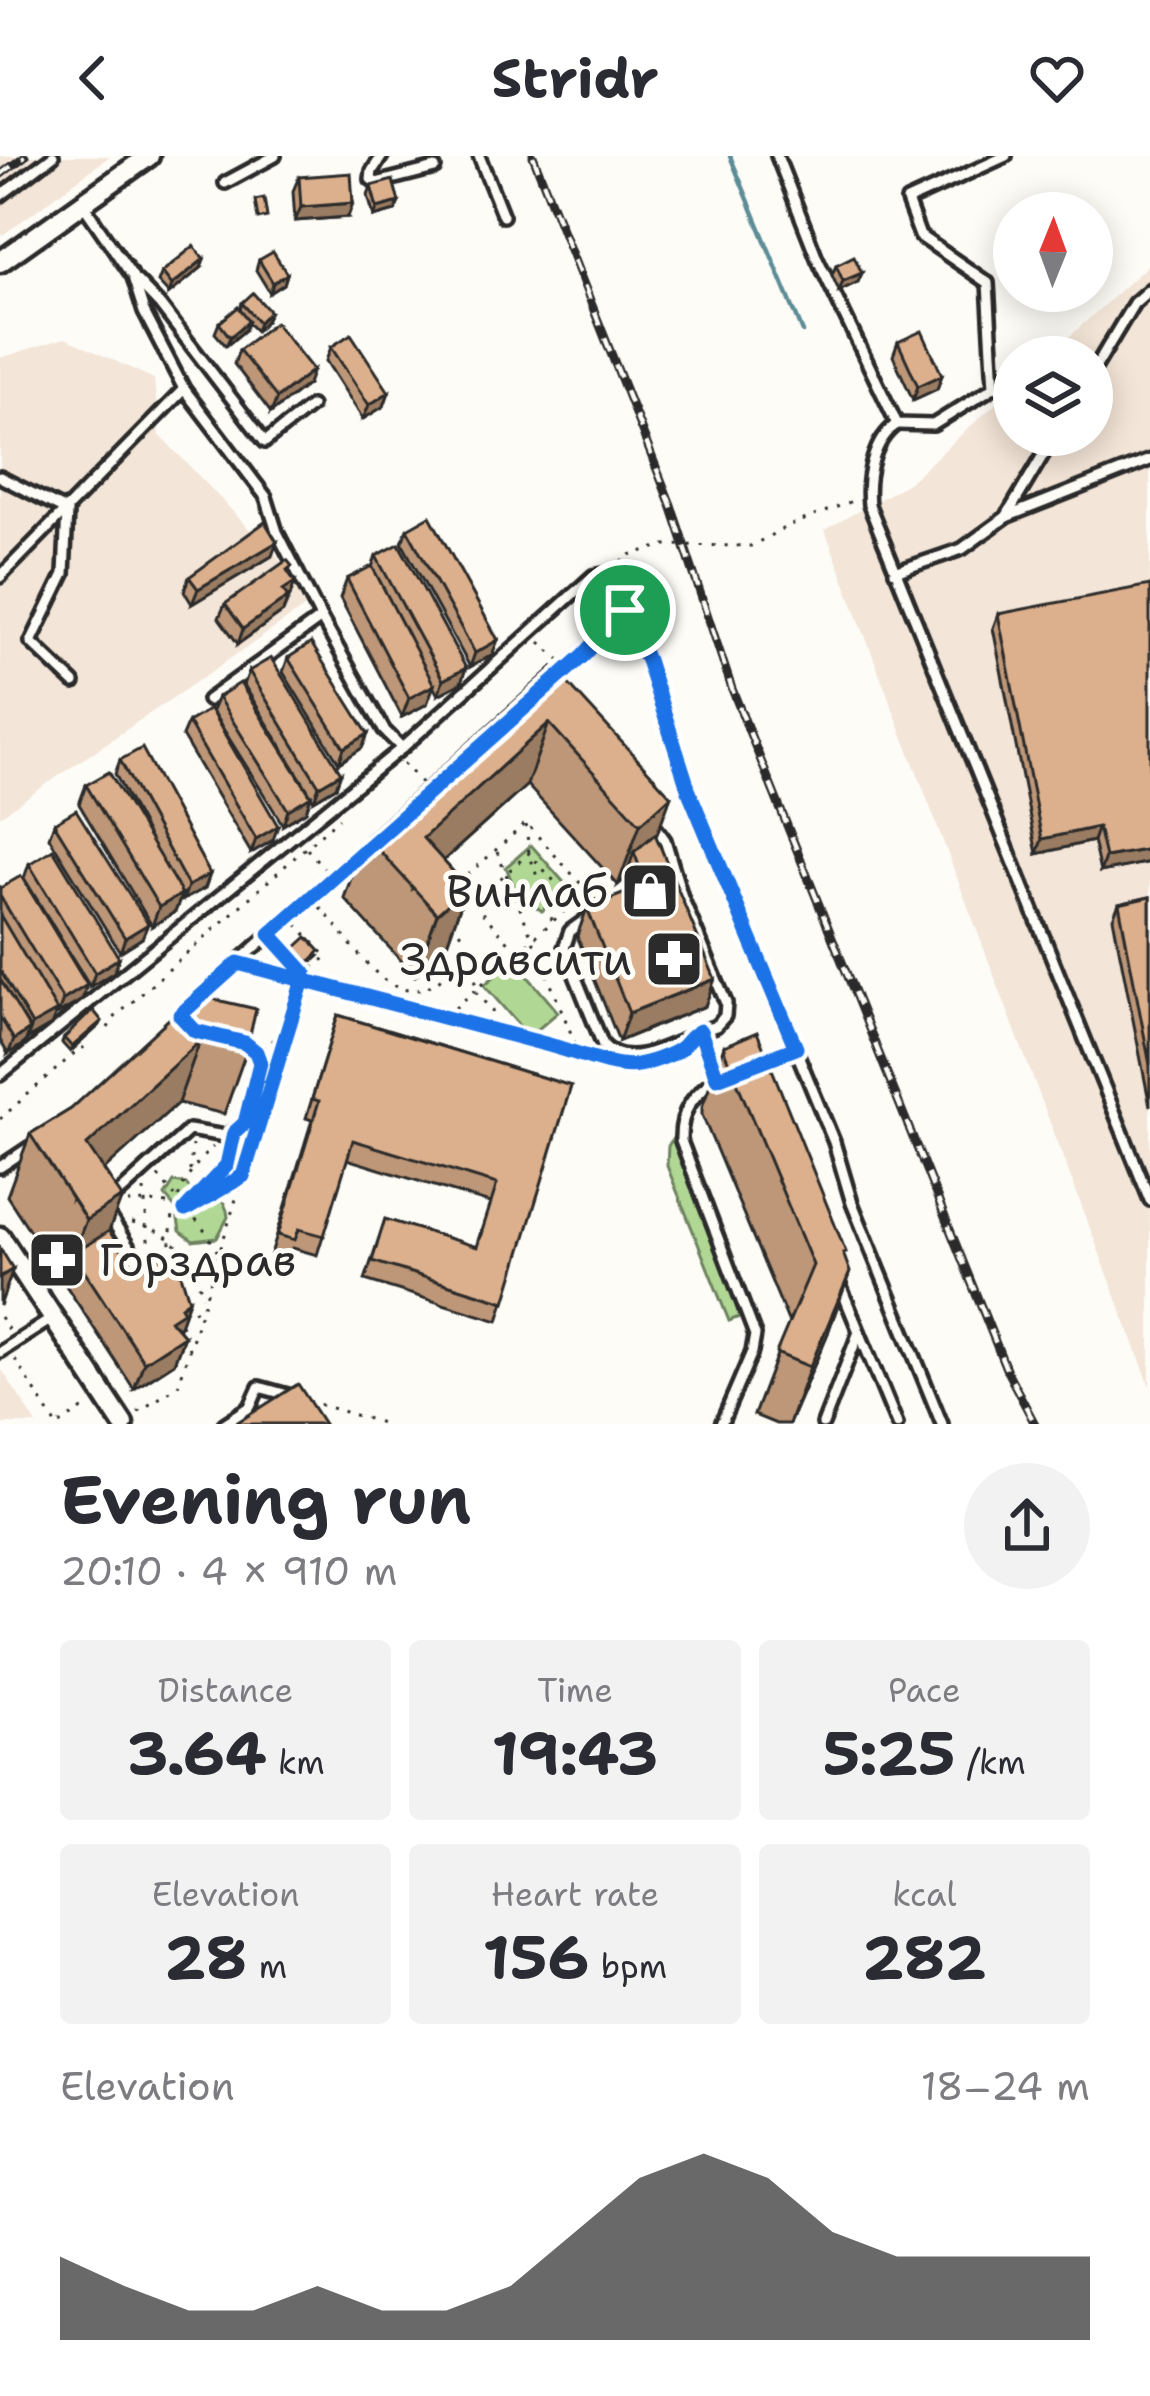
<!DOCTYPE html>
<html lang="en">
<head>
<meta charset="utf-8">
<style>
  body { margin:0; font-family:"Shantell Sans",sans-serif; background:#f2f2f3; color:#2b2b33; height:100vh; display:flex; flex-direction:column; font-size:45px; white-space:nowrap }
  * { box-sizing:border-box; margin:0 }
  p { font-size:39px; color:#7c7c81 }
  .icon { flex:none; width:66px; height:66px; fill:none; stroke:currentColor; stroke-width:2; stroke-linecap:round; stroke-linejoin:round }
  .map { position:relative; height:1268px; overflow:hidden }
  .sheet { display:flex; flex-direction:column; background:#fff; flex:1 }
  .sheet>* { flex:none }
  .needle { width:78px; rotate:1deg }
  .fabs { position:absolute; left:993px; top:36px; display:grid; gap:24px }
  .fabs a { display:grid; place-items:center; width:120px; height:120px; border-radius:50%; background:#fff; box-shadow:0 6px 30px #0003; font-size:60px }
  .pin { position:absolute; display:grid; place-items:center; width:102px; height:102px; color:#fff; margin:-51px; border:6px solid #fff; border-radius:50%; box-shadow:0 3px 12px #0007 }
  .round { display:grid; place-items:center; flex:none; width:126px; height:126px; border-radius:63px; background:#f2f2f3 }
  .summary { display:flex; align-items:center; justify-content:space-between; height:204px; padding:0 60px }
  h1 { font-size:66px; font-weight:700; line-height:90px }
  .figures { display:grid; grid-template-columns:repeat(3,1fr); gap:18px; height:204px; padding:12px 60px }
  .figures div { display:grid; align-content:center; border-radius:12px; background:#f2f2f3; text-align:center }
  .figures b { font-size:60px; font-weight:700 }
  .figures small { font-size:33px; font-weight:400 }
  .figures p { font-size:33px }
  .chart { height:336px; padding:24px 60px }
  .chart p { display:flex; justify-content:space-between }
  .chart svg { width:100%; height:216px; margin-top:12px; fill:#2b2b2b; opacity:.7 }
  header { display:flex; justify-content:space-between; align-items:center; height:156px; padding:0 60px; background:#fff; font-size:54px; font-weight:700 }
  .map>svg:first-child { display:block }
</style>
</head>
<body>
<header><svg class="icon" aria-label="back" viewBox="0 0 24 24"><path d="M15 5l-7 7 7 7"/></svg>Stridr<svg class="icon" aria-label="heart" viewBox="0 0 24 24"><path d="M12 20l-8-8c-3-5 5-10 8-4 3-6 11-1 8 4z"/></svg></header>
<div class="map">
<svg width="1150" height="1268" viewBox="0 0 1150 1268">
  <rect width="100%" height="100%" fill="#fdfcf7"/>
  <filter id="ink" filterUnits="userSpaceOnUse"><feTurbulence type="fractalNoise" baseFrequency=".00833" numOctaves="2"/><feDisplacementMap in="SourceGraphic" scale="24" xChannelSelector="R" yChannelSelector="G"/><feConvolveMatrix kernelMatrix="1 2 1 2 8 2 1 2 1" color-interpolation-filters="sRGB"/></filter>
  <g filter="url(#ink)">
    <g fill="#f3e5d7">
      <polygon points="0,0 110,0 0,81"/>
      <polygon points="1150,107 1150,1230 825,374 908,327 1014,231 1014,279 1092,279 1092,201 1047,201"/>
      <polygon points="65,182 154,223 159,278 250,374 259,370 307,450 0,660 0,202"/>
      <polygon points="2,1214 37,1268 0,1268"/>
    </g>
    <g fill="#b0d894" stroke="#6e8260" stroke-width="3">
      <polygon points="531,689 568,731 542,755 517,738 506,711"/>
      <polygon points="514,804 558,856 529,881 484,829"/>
      <polygon points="673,982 742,1160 729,1165 667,1010 668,990"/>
      <path d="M174 1026 186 1028 192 1036C212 1032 226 1041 228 1061L217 1082 193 1085 180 1075 176 1053 165 1040Z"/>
    </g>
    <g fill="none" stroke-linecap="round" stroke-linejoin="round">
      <polyline stroke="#5d8c96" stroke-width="4.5" points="730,0 803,176"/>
      <defs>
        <g id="lane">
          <polyline points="382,0 372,15 371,23 376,27 435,12"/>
          <polyline points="479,0 503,60"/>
          <polyline points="777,0 817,102 897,268 933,269 994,231 988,127 920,80 907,45 1006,0"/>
          <polyline points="225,27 275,0"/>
          <polyline points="0,40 53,0"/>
          <polyline points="82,47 133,121 144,156 184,233 266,341 277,376 321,462 384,574 402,592"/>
          <polyline points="137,125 160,149 265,286 311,250"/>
          <polyline points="1092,217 1134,147 1150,133"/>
          <path d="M897 268C873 284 866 321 869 349L1150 1044"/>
          <polyline points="0,321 67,355 64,418 31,486 74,527"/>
          <polyline points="1006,361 1150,304"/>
          <polyline points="895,416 962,393 1006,361 1055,279"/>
          <polyline points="0,421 184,233"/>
          <polyline points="555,526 625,454"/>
          <polyline points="208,544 321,462"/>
          <path d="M588 762 570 775 564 792 603 889C631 919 684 880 716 870L725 860 726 847 682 741 665 684 651 665"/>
          <polyline points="191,848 367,692"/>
          <polyline points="699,875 717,922 721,921"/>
          <polyline points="761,905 795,892"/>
          <polyline points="0,919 402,592 593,420 612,417 647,504 690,638 834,986 852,1047 942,1268"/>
          <path d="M717 922C693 938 680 955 681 985L755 1179 752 1196 721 1268"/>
          <polyline points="0,1011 30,991"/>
          <path d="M113 1043 189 974 225 980 245 967C254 938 275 899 237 885"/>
          <polyline points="108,1058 140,1109 136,1120"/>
          <polyline points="840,1129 897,1268"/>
          <polyline points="0,1196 53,1162"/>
          <polyline points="224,1268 250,1251 259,1231 295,1241"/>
          <polyline points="823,1268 859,1176"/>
        </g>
        <g id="street">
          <polyline points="0,106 149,0"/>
          <polyline points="0,1081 123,1268"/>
        </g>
      </defs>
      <use href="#lane" stroke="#2b2b2b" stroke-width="18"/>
      <use href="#street" stroke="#2b2b2b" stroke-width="27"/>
      <g stroke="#2b2b2b" stroke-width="3" stroke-dasharray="3 9" stroke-linecap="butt">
        <polyline points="621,406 626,400 665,389 751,390 786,371 855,344"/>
        <polyline points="540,486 559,503"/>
        <polyline points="403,607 425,631"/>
        <polyline points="526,669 529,697 552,764"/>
        <polyline points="307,693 324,712"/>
        <polyline points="497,696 579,897"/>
        <polyline points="459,727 526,667 600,749"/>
        <polyline points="548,744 572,723"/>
        <polyline points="462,747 473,747 529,697 561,733"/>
        <polyline points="474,748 516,794"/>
        <path d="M320 751C368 805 403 882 466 795L467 786 454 768"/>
        <polyline points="279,788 305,817 327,801 297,769"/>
        <polyline points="459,806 480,830"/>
        <polyline points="251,810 596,901"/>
        <polyline points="476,836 492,855 496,874"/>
        <polyline points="446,860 587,735"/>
        <polyline points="108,872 112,864 339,662"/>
        <polyline points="262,892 284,877"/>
        <polyline points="271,931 305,817"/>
        <polyline points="0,963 78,894 88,890"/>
        <polyline points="190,1015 192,989"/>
        <polyline points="158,1020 175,1040"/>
        <polyline points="144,1034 149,1096"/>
        <path d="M128 1047C177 1043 194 1053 217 1095"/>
        <polyline points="192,1050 241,1022"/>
        <path d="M187 1052C207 1034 228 1018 233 989"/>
        <path d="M132 1067C175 1076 191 1101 203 1140"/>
        <path d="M174 1112C164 1066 178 1023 213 991"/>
        <polyline points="187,1143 198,1160"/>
        <polyline points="0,1161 9,1175"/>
        <polyline points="181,1168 189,1193"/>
        <polyline points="15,1204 56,1268"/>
        <polyline points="308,1245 385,1268"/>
        <polyline points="138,1256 178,1230 259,969"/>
        <polyline points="60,1268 84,1252"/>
      </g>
      <use href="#lane" stroke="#fdfcf7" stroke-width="9"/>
      <use href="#street" stroke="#fdfcf7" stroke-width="18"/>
      <defs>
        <g id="rail">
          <polyline points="533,0 671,349 732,533 1007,1215 1035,1268"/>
          <polyline points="0,19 25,0"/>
        </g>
      </defs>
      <use href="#rail" stroke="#2b2b2b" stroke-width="9"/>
      <use href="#rail" stroke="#fdfcf7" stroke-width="4.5" stroke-dasharray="14" stroke-linecap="butt"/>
    </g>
    <g fill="#bd9778" stroke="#2b2b2b" stroke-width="3">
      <polygon points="299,21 348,61 295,65 293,35"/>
      <polygon points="371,30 399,46 395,55 374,61 368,40"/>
      <polygon points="259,104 287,118 284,128 270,137 256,114"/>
      <polygon points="836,109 862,117 858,126 839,135 832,119"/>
      <polygon points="201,112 169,138 158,126 162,116"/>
      <polygon points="242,147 270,156 266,165 256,175 248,167 245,174 226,190 215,177 219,167 240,154"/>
      <polygon points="898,186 942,219 937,233 913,244 893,200"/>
      <polygon points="331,191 389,236 384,250 363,263 326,205"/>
      <polygon points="239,194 308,228 271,257 234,208"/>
      <polygon points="407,373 492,499 470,511 402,387"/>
      <polygon points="272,400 192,448 184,435 189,421"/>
      <polygon points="376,400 461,527 438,539 433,530 427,548 402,561 340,442 347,423 372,411"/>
      <polygon points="289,418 290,440 283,456 238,488 219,462 225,448"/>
      <polygon points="998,458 1150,706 1100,716 1093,685 1037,698 993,472"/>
      <polygon points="288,502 368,578 362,592 339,607 283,516"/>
      <polygon points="553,511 656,681 705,850 619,885 577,780 587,752 629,736 625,723 618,729 527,629 443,705 467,731 445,793 415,820 344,742 366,680"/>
      <polygon points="249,515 336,631 314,644 244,529"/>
      <polygon points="218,541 311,640 306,655 283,669 212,555"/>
      <polygon points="188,566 273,684 251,697 182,580"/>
      <polygon points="120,604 210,718 205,732 183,744 181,741 175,756 152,770 79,648 86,629 151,686 115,618"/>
      <polygon points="54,667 142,782 120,796 49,681"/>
      <polygon points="29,708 114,816 90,831 24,722"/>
      <polygon points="0,732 82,844 58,858 56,855 51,869 27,883 25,887 8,898 0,884"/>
      <polygon points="1150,741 1150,950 1113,762 1119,748"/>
      <polygon points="295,792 319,800 307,811 293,797"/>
      <polygon points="195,839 246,896 224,958 178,947 104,1014 109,1075 137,1116 189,1144 178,1173 184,1180 174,1207 134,1233 7,1040 30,978 71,953"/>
      <polygon points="338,859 571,930 498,1165 365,1124 385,1063 476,1091 490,1047 347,1003 317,1099 293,1092 289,1103 271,1098 312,964 306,962"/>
      <polygon points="100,869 70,896 62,887 64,882"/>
      <polygon points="724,890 844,1100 828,1177 789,1268 776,1268 754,1259 789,1167 702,959 702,951"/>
    </g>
    <g fill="#9a7b62" stroke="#2b2b2b" stroke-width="3">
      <polygon points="399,46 395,55 374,61 377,52"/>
      <polygon points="353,47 348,61 295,65 301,51"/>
      <polygon points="204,103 201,112 169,138 172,129"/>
      <polygon points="862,117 858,126 839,135 843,125"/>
      <polygon points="287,118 284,128 270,137 273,127"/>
      <polygon points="270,156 266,165 256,175 259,166"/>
      <polygon points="249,165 245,174 226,190 230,181"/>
      <polygon points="313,214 308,228 271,257 277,242"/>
      <polygon points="942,219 937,233 913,244 918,230"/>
      <polygon points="389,236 384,250 363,263 369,249"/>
      <polygon points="277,386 272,400 192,448 198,433"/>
      <polygon points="295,426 290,440 278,449 283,434"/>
      <polygon points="288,441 283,456 238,488 243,473"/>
      <polygon points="498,484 492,499 470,511 475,497"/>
      <polygon points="466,512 461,527 438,539 443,524"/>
      <polygon points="434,529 427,548 402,561 409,542"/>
      <polygon points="549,567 527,629 413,732 423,682"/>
      <polygon points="368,578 362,592 339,607 344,592"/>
      <polygon points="341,617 336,631 314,644 319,630"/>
      <polygon points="311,640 306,655 283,669 288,654"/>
      <polygon points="671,640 648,702 634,696 625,723 618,729 640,668"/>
      <polygon points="278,670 273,684 251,697 256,683"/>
      <polygon points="1098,671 1093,685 1037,698 1042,683"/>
      <polygon points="1150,693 1150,706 1100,716 1105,701"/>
      <polygon points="210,718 205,732 183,744 188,730"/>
      <polygon points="467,731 445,793 415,820 437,758"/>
      <polygon points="182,738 175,756 152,770 159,751"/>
      <polygon points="148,768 142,782 120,796 125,782"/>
      <polygon points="119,802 114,816 90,831 95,817"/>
      <polygon points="715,823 705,850 619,885 629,857"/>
      <polygon points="87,829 82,844 58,858 63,844"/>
      <polygon points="57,855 51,869 27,883 32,869"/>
      <polygon points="102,865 100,869 70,896 72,891"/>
      <polygon points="30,873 25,887 8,898 14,884"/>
      <polygon points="200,885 178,947 72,1043 87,989"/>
      <polygon points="122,1041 99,1102 73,1098 86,1064"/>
      <polygon points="13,1113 0,1150 0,1121"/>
      <polygon points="850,1116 828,1177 789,1268 810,1211"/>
      <polygon points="189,1144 179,1172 178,1172 170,1164 181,1150"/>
      <polygon points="184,1180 174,1207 134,1233 144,1206"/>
    </g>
    <g fill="#dcb08c" stroke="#2b2b2b" stroke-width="3">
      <polygon points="351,17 353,47 301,51 299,21"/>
      <polygon points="393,24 399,46 377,52 371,30"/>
      <polygon points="264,42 267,61 258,63 255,44"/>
      <polygon points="194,90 204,103 172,129 162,116"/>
      <polygon points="273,96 287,118 273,127 259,104"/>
      <polygon points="854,100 862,117 843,125 836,109"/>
      <polygon points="253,137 270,156 259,166 242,147"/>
      <polygon points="238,151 249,165 230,181 219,167"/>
      <polygon points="275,166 313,214 277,242 239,194"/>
      <polygon points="922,175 942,219 918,230 898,186"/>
      <polygon points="351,178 389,236 369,249 331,191"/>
      <polygon points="430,360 498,484 475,497 407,373"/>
      <polygon points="265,366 277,386 198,433 189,421"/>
      <polygon points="399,388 466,512 443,524 376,400"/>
      <polygon points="287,404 292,410 287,414 295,426 283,434 288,441 243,473 225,448"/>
      <polygon points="372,410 434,529 409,542 347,423"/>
      <polygon points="1150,429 1150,693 1105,701 1098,671 1042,683 998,458"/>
      <polygon points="311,487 368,578 344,592 288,502"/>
      <polygon points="271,502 341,617 319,630 249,515"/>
      <polygon points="553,511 671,640 640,668 549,567 423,682 467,731 437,758 366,680"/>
      <polygon points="240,527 311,640 288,654 218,541"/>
      <polygon points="210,553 278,670 256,683 188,566"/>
      <polygon points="142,592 210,718 188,730 120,604"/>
      <polygon points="109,616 182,738 159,751 86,629"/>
      <polygon points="76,654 148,768 125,782 54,667"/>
      <polygon points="655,678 715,823 629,857 587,752 646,729 634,696"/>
      <polygon points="53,693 119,802 95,817 29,708"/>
      <polygon points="21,720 87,829 63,844 0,740 0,732"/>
      <polygon points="1150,741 1150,909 1119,748"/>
      <polygon points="0,759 57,855 32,869 0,814"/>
      <polygon points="307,781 320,795 309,806 295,792"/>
      <polygon points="0,823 30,873 14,884 0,861"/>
      <polygon points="195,839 256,853 246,896 200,885 87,989 122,1041 86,1064 30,978 71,953"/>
      <polygon points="93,854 102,865 72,891 64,882"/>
      <polygon points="338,859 571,930 505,1146 372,1105 385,1063 477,1091 497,1028 353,984 324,1080 299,1073 295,1084 278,1079 319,945 312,943"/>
      <polygon points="757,876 846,1096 843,1097 850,1116 810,1211 776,1197 813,1109 725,897 724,890"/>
      <polygon points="109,1075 137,1116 160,1100 181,1118 189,1144 181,1150 184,1155 170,1164 184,1180 144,1206 73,1098"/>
      <polygon points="0,1092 13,1113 0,1121"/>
      <polygon points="298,1228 324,1268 235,1268"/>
    </g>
  </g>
  <g fill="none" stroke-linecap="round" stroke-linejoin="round" filter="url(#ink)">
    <defs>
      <path id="route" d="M625 454 584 499 270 778 305 817 303 824 243 1020 185 1054 227 1009 234 977 245 967 260 907 256 896 245 887 195 875 180 859 238 807C341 834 445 861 549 889 569 894 618 914 637 909 649 907 670 900 680 893 688 887 689 880 700 875L717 922 796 892 690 638 647 504 625 454"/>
    </defs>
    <use href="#route" stroke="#fff" stroke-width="24"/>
    <use href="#route" stroke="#1a73e8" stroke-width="15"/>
  </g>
  <defs>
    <symbol id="shop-square" viewBox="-11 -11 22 22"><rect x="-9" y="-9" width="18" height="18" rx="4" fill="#2b2b2b" stroke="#fdfcf7"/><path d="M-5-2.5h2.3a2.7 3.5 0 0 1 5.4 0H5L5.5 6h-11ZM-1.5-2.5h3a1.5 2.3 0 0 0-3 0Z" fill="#fff"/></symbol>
    <symbol id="pharmacy-square" viewBox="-11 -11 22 22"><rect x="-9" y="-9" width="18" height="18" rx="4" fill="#2b2b2b" stroke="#fdfcf7"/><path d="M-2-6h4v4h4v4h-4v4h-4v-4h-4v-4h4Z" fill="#fff"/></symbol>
  </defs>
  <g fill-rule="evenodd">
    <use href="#shop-square" x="617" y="702" width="66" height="66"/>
    <use href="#pharmacy-square" x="641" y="770" width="66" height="66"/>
    <use href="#pharmacy-square" x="24" y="1071" width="66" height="66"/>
  </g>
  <g text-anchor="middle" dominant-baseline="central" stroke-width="10" stroke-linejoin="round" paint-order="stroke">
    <g font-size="45" fill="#2b2b2b" stroke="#fdfcf7" text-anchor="end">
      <text x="608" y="735">Винлаб</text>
      <text x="632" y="803">Здравсити</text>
      <text x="99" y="1104" text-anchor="start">Горздрав</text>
    </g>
  </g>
</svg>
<div class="fabs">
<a><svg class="needle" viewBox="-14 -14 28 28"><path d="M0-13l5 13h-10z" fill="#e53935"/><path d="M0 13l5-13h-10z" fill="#7c7c81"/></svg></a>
<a><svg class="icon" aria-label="layers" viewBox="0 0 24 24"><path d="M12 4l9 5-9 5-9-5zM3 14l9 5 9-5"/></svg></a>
</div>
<div class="pin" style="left:625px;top:454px;background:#1e9e55"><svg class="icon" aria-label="arrive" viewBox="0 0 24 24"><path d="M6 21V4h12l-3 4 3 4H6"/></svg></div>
</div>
<section class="sheet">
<div class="summary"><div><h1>Evening run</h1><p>20:10 · 4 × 910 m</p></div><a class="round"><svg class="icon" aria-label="share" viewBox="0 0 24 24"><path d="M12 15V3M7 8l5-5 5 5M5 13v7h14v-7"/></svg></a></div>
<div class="figures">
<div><p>Distance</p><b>3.64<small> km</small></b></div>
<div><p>Time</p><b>19:43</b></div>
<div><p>Pace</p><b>5:25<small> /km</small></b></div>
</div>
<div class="figures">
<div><p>Elevation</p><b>28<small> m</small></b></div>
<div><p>Heart rate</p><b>156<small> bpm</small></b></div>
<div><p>kcal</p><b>282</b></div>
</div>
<div class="chart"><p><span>Elevation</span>18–24 m</p>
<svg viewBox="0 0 160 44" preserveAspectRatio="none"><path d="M0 44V27L10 33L20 38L30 38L40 33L50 38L60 38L70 33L80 22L90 11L100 6L110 11L120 22L130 27L140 27L150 27L160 27V44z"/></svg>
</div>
</section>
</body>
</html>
